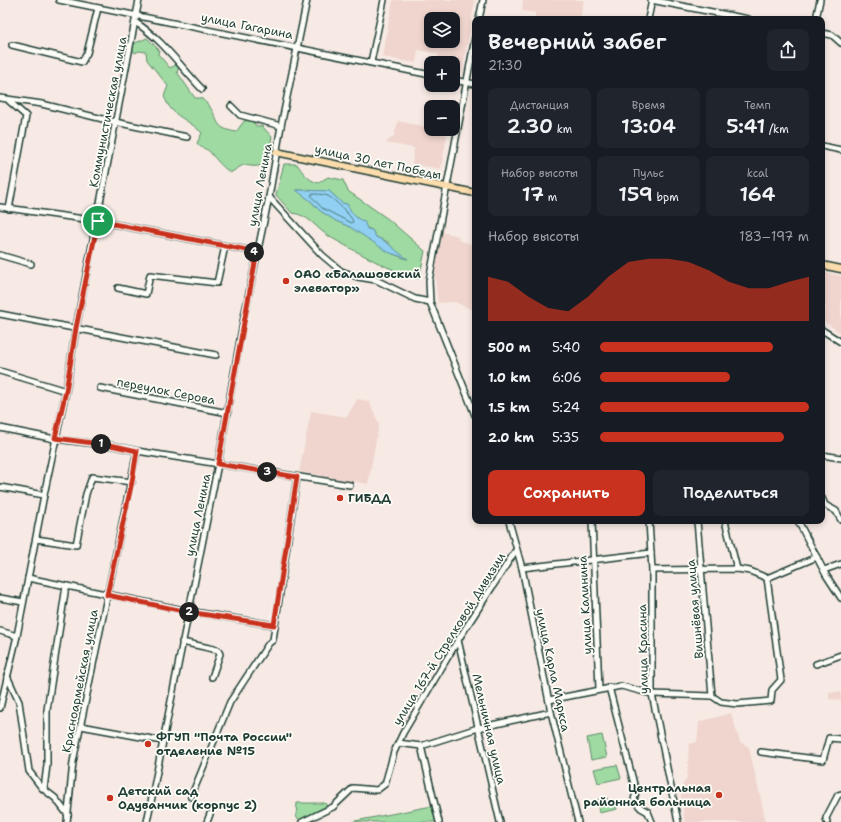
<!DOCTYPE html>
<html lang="ru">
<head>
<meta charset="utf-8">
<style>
  body { margin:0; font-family:"Shantell Sans",sans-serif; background:#20242c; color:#f1f3f6; height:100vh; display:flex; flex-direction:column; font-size:15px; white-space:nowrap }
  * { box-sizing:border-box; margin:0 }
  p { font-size:13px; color:#9ea1a6 }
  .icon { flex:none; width:22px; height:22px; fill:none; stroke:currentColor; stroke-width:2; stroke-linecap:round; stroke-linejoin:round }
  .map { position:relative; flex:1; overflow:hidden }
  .drawer { position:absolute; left:472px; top:16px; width:353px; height:508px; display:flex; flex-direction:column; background:#171b24; border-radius:8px; box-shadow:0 2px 6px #0003 }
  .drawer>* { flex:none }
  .controls { position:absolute; left:424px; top:12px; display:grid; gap:8px }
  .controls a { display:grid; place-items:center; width:36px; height:36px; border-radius:8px; background:#171b24; box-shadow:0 2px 6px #0003; font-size:20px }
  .pin { position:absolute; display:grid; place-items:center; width:34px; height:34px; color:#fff; margin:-17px; border:2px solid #fff; border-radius:50%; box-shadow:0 1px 4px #0007 }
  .km { position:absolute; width:20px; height:20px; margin:-10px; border-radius:50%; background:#222; color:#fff; font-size:11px; line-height:20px; text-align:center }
  .round { display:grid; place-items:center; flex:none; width:42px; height:42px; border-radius:8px; background:#20242c }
  .overview { display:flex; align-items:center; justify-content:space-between; height:68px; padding:0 16px }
  h1 { font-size:22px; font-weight:600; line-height:30px }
  .stats { display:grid; grid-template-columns:repeat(3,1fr); gap:6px; height:68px; padding:4px 16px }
  .stats div { display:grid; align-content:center; border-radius:8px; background:#20242c; text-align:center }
  .stats b { font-size:20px; font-weight:600 }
  .stats small { font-size:11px; font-weight:400 }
  .stats p { font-size:11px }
  .chart { height:112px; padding:8px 16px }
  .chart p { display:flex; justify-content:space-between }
  .chart svg { width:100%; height:72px; margin-top:4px; fill:#c8321e; opacity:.7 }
  .action { display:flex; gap:8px; margin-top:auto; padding:8px 16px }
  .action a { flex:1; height:46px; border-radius:8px; background:#c8321e; color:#fff; font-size:16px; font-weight:600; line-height:46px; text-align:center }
  .action a+a { background:#20242c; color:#f1f3f6 }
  ul { padding:0 16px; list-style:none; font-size:13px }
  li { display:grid; grid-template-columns:64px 48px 1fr; align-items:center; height:30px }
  li i { height:10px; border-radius:5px; background:#c8321e }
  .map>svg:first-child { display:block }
</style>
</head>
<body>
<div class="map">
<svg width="841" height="822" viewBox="0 0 841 822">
  <rect width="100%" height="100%" fill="#f7eae4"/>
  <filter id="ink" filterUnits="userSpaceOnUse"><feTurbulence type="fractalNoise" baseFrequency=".025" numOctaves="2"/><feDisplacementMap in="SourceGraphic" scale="8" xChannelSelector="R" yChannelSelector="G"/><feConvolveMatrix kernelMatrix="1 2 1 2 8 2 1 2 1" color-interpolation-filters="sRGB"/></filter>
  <g filter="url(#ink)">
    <g fill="#efd5ce" fill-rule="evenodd">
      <path d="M393 0H475L462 72 453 71V63H437L438 54 418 50 416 63 382 57ZM431 19H453V41H431Z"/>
      <polygon points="523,0 584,0 580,19 535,19 535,13 522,11"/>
      <polygon points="398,121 422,126 447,135 441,169 412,164 414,148 385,143 394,136"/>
      <polygon points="442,232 459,236 458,240 475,245 475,311 455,302 438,303 435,279 436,264"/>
      <polygon points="822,271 841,276 841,333 823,321 826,307 822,305"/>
      <polygon points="357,399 369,401 379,424 368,484 299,472 311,411 347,417"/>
      <polygon points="829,692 841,692 841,700 829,699"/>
      <polygon points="731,713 740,742 749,747 766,822 685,822 680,790 687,777 689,744 697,742 699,722"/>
    </g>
    <g fill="#9edaa1" stroke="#5e8c6a" fill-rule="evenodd">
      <path d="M147 38 159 50 158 54 170 68 176 65 179 67 177 72 195 98H201C204 101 208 104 210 107 220 122 214 128 236 132L244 121 252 120 256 126H262L272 137 266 163C258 168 252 166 243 165L230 173C223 167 216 160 210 152 206 148 201 149 197 143L202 133C186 117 172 118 164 96L168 86 147 60 146 52 139 51 135 53 132 49 133 44Z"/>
      <path d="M284 164H297C303 173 308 180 318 183L328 177 343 180 348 191 388 219 425 251 419 279C390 271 357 252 330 237 315 228 310 215 292 213L276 195ZM297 190 329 191 342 203 347 204C351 214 363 228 372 230L376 237 388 242 394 251 407 259 393 254 350 227 336 221 319 210 312 202Z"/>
      <polygon points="602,735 607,757 591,760 587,738"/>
      <polygon points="617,765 621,778 598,783 594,769"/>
      <polygon points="607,798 608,802 615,801 617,809 599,813 597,800"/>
      <polygon points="297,803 325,803 327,806 300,820 296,817"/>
      <polygon points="432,806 436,822 353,822 355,821"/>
    </g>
    <path fill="#91d0f2" stroke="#6395a6" d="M296 190 329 191 342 203 347 204C351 212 355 219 364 221L367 229 372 230 376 237C389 242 396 252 408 259L388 252 350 227 336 221 319 210 312 202Z"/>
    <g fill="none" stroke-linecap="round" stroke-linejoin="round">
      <path stroke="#4d7880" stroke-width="1" d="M312 194C316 194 324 194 328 196 334 199 352 216 353 222L351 223 322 208 312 197Z"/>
      <defs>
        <g id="minor">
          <polyline points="59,0 431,75"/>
          <polyline points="651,0 748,19"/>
          <polyline points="479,19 483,0"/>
          <polyline points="648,19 652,0"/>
          <polyline points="816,19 820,0"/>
          <path d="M135 22C162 39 180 66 202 89"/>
          <polyline points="822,33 832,35 841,43"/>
          <polyline points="475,38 429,281 430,302 475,415"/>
          <polyline points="12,45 82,62 87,53 98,8"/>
          <polyline points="371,62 384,0"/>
          <polyline points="453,80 475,84"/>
          <polyline points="0,98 42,104 115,122 187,137"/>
          <polyline points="9,101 26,116 9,209"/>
          <polyline points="231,106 240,115 281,126"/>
          <polyline points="822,146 841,150"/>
          <polyline points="269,197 322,255 341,271 358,277 376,280 415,299 430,302"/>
          <polyline points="0,207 98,221 257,252"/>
          <polyline points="0,255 31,264"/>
          <polyline points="118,288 146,294 150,275 217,283 225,246"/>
          <polyline points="0,314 216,355"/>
          <polyline points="822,330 841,342"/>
          <polyline points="0,371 66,391"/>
          <polyline points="100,388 228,413"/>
          <polyline points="0,428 55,439 115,446 137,451 350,485"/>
          <polyline points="822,455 841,458"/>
          <polyline points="0,487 44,495"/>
          <polyline points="822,498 825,505 836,511 841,520"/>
          <polyline points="509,521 522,568 551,712 578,822"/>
          <polyline points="592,521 599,689"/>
          <polyline points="649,521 652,570 652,694 678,822"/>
          <polyline points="697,521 712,696"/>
          <polyline points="725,521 737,569"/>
          <polyline points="798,521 826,575 841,598"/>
          <polyline points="36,539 76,545 86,494 92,477 132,482"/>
          <polyline points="522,568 651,553"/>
          <polyline points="652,570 737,569 750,571 767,578 817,557"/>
          <polyline points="824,570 841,564"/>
          <polyline points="28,578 188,611 274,625"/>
          <polyline points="0,598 23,602"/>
          <polyline points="0,631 17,636"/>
          <polyline points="458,640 500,822"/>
          <polyline points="182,642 218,650 220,654 212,677"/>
          <polyline points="816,664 841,655"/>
          <polyline points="7,676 19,702 29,771 42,788 55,798 68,815"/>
          <polyline points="609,687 636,792 634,800 641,808 648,812 652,822"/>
          <polyline points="549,700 621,686 652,694 712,696 721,702 737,704 771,701 772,690 781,680 767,578"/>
          <polyline points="0,708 17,636 44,495 66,391 76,328 139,0"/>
          <polyline points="81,726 163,741"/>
          <polyline points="398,743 421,746 478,728 551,712"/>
          <polyline points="421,746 439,822"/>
          <polyline points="761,752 823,760 829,738 841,739"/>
          <polyline points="44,789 47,765 47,710 66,586"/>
          <polyline points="191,797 230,702 269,643 273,640 297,477"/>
          <polyline points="67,822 73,762 137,451"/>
          <polyline points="147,822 218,464 244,317 269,197 281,126 307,0"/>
          <polyline points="207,822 210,814"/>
          <polyline points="302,822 333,807 353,788 377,790 385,784 394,752 403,733 458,640 516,550"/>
          <polyline points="827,822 826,818 838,795 841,794"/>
        </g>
        <g id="major">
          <polyline points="276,152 475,193"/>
          <polyline points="822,265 841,269"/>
        </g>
      </defs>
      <use href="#minor" stroke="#1f3d34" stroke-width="8"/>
      <use href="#major" stroke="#1f3d34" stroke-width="9"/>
      <use href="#minor" stroke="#fdfcf7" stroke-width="5"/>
      <use href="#major" stroke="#fcdcac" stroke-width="6"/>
    </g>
  </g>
  <g fill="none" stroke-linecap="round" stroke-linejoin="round" filter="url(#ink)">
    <defs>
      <polygon id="route" points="98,221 257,252 218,464 297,477 274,625 188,612 107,595 132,482 137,451 115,446 55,438 66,391 76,328"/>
    </defs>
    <use href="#route" stroke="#fff" stroke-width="8"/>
    <use href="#route" stroke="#c8321e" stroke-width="5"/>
  </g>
  <g fill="#c8321e" stroke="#fdfcf7" stroke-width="1.5">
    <circle cx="286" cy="281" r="4"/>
    <circle cx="340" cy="498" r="4"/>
    <circle cx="148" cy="744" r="4"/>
    <circle cx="719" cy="795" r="4"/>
    <circle cx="110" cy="798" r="4"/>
  </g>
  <g text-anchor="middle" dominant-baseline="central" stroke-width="3.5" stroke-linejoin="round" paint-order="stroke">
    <g font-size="12" fill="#1f3d34" stroke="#fdfcf7">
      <text transform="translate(247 26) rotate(11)">улица Гагарина</text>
      <text transform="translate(108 112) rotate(-79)">Коммунистическая улица</text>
      <text transform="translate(378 162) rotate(12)">улица 30 лет Победы</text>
      <text transform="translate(260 185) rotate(-79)">улица Ленина</text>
      <text transform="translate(166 391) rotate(11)">переулок Серова</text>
      <text transform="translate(198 515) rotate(-78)">улица Ленина</text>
      <text transform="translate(585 605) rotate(-93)">улица Калинина</text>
      <text transform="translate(695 609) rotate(-95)">Вишнёвая улица</text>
      <text transform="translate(449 639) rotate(-58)">улица 167-й Стрелковой Дивизии</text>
      <text transform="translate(643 649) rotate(-91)">улица Красина</text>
      <text transform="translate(553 670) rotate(78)">улица Карла Маркса</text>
      <text transform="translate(80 681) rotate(-79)">Красноармейская улица</text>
      <text transform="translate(489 729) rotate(77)">Мельничная улица</text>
    </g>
    <g font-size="12" font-weight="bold" fill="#1f3d34" stroke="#fdfcf7" text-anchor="start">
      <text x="294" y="274">ОАО «Балашовский<tspan x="294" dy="14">элеватор»</tspan></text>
      <text x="348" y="498">ГИБДД</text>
      <text x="156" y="737">ФГУП "Почта России"<tspan x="156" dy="14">отделение №15</tspan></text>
      <text x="711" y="788" text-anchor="end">Центральная<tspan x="711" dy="14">районная больница</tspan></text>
      <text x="118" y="791">Детский сад<tspan x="118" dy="14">Одуванчик (корпус 2)</tspan></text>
    </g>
  </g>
</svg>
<div class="controls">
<a><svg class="icon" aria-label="layers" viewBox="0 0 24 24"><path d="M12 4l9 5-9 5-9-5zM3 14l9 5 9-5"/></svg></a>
<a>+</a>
<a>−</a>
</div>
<div class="pin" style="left:98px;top:221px;background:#1e9e55"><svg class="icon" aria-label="arrive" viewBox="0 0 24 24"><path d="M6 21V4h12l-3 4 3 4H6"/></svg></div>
<b class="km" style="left:101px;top:444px">1</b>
<b class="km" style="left:189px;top:612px">2</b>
<b class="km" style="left:267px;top:472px">3</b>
<b class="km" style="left:254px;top:252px">4</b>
<section class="drawer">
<div class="overview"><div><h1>Вечерний забег</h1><p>21:30</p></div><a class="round"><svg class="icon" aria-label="share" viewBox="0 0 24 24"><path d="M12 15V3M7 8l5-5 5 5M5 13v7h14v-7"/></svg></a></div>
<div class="stats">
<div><p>Дистанция</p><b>2.30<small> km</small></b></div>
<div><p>Время</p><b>13:04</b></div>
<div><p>Темп</p><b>5:41<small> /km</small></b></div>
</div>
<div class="stats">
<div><p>Набор высоты</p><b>17<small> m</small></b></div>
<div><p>Пульс</p><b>159<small> bpm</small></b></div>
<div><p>kcal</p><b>164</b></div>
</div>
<div class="chart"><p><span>Набор высоты</span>183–197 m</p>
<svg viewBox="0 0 160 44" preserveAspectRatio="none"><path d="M0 44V17L10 20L20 29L30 36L40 38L50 29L60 17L70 8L80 6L90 6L100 8L110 13L120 20L130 24L140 24L150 20L160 17V44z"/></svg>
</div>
<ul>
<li><b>500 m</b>5:40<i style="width:83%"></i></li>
<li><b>1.0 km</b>6:06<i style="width:62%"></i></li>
<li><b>1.5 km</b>5:24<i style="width:100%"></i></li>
<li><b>2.0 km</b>5:35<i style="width:88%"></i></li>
</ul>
<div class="action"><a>Сохранить</a><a>Поделиться</a></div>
</section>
</div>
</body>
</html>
